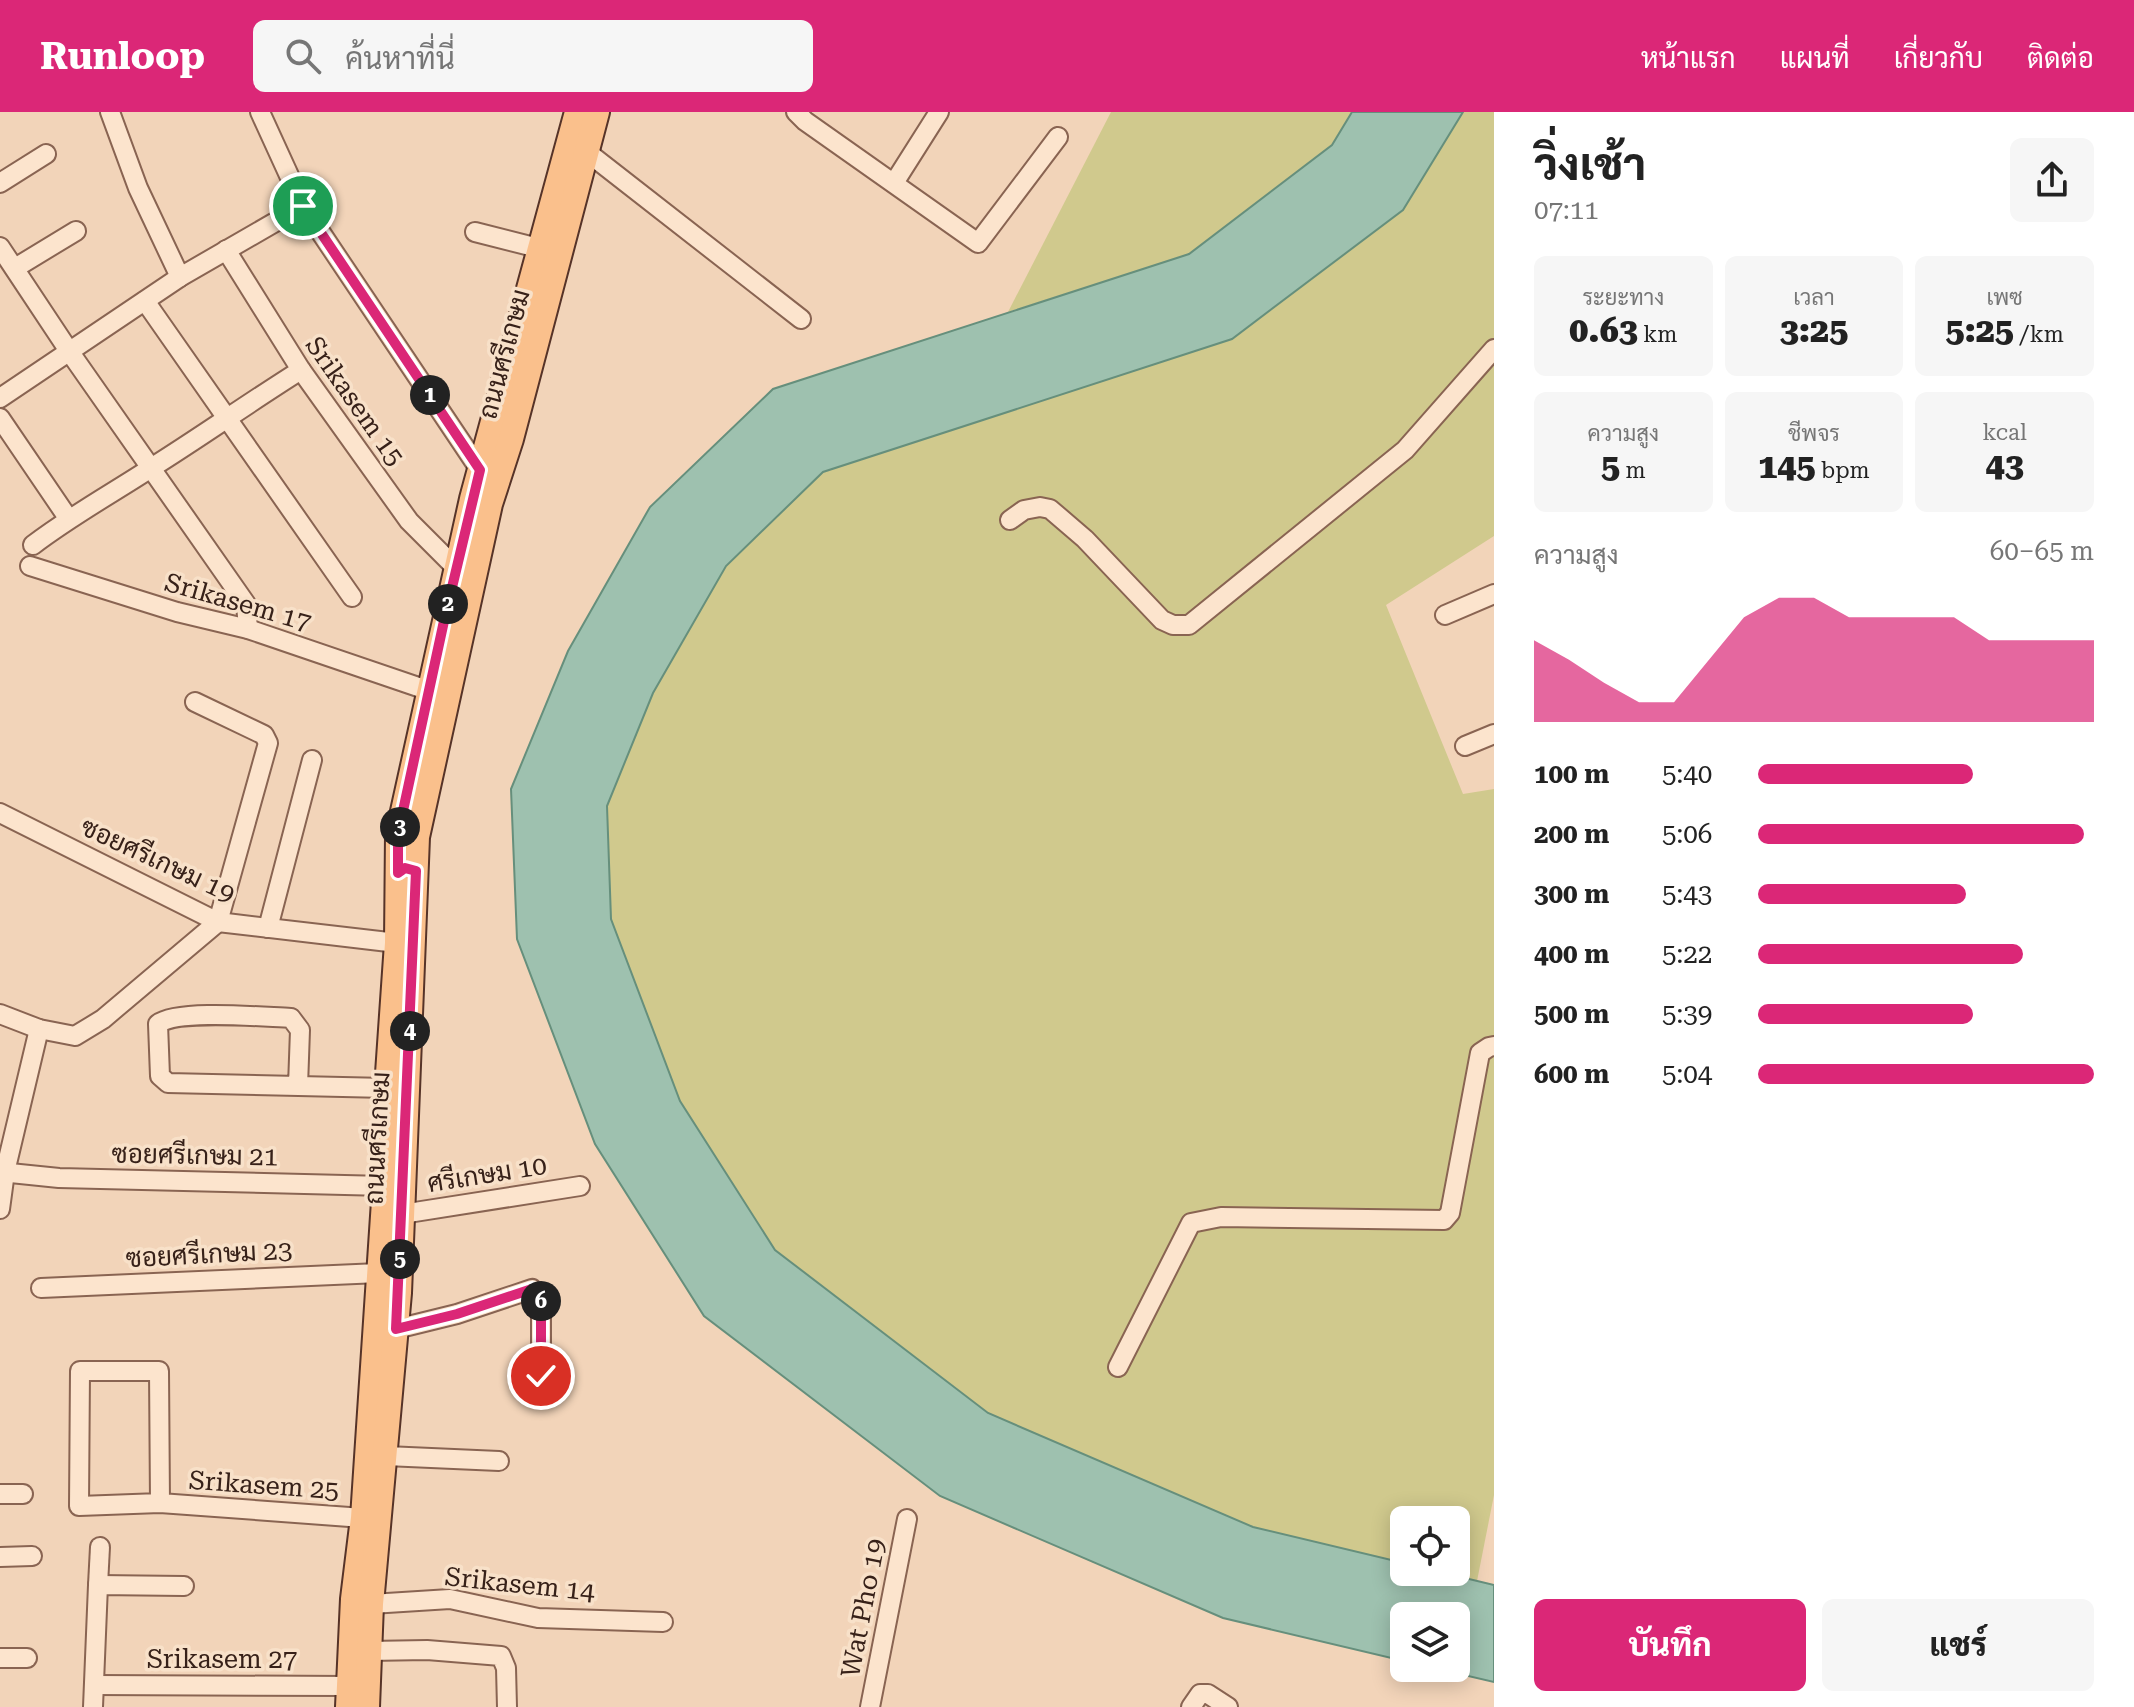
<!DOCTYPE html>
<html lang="th">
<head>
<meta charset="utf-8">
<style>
  body { margin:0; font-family:"Roboto Serif",Sarabun,serif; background:#f6f6f6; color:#222; height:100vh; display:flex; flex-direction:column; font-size:30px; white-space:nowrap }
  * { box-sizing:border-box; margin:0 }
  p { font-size:26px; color:#767676 }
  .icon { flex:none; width:44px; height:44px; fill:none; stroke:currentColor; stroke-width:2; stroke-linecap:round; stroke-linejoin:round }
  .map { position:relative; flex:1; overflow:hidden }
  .details { display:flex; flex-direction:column; background:#fff; width:640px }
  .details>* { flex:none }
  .buttons { position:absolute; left:1390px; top:1394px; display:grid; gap:16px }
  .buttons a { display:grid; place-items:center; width:80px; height:80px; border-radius:12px; background:#fff; box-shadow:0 4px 20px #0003; font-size:40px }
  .pin { position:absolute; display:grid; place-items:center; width:68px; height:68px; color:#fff; margin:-34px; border:4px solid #fff; border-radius:50%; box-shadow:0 2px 8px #0007 }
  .km { position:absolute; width:40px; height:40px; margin:-20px; border-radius:50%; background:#222; color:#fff; font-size:22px; line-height:40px; text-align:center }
  .round { display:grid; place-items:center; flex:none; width:84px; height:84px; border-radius:12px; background:#f6f6f6 }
  .summary { display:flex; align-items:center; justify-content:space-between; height:136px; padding:0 40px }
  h1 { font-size:44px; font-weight:800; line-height:60px }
  .figures { display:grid; grid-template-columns:repeat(3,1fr); gap:12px; height:136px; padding:8px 40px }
  .figures div { display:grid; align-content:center; border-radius:12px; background:#f6f6f6; text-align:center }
  .figures b { font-size:34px; font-weight:800 }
  .figures small { font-size:22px; font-weight:400 }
  .figures p { font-size:22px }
  .chart { height:224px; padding:16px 40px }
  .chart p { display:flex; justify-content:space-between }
  .chart svg { width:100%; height:144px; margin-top:8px; fill:#db2777; opacity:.7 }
  .button { display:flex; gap:16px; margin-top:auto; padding:16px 40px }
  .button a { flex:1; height:92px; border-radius:12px; background:#db2777; color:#fff; font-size:32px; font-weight:800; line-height:92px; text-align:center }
  .button a+a { background:#f6f6f6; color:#222 }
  ul { padding:0 40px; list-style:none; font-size:26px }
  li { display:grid; grid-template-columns:128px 96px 1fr; align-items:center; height:60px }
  li i { height:20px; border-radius:10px; background:#db2777 }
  header { display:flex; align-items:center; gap:48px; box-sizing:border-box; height:112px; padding:0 40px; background:#db2777; color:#fff }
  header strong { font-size:38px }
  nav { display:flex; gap:44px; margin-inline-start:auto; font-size:28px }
  .search { width:560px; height:72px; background:#f6f6f6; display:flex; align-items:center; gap:20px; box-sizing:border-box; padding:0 28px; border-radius:12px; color:#767676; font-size:30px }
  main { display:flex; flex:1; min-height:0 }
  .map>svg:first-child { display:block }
</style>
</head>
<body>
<header>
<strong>Runloop</strong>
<div class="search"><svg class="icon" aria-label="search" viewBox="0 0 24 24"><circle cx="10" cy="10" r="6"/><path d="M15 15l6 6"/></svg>ค้นหาที่นี่</div>
<nav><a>หน้าแรก</a><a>แผนที่</a><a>เกี่ยวกับ</a><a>ติดต่อ</a></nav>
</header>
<main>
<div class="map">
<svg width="1494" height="1595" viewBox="0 0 1494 1595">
  <rect width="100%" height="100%" fill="#f2d4b9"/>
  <g fill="#d0c98d">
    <polygon points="1111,0 1352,0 1332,33 1189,142 1008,200"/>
    <polygon points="1463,0 1494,0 1494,424 1386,493 1463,682 1494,677 1494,1383 1477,1469 1440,1460 1456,1460 1456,1408 1404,1408 1404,1451 1253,1415 988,1301 775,1138 680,989 611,807 607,693 653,581 726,454 823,360 1036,290 1403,98"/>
  </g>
  <polygon fill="#9ec1af" stroke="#668f7c" stroke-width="2" points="1352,0 1463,0 1403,98 1232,227 823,360 726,454 653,581 607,694 611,807 680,989 775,1138 988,1301 1253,1415 1404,1451 1404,1460 1440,1460 1494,1473 1494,1570 1434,1556 1456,1556 1456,1504 1404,1504 1404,1549 1223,1506 940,1384 704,1204 595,1032 517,827 511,677 568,539 650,395 773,277 1189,142 1332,33"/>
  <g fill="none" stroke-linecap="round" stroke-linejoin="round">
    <defs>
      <g id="minor">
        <polyline points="110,0 138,76 180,165"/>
        <polyline points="260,0 303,94 480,358"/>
        <polyline points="796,0 805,9 978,131 1058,25"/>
        <polyline points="587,40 801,207"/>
        <polyline points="0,71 46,42"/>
        <polyline points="894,71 939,0"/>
        <polyline points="475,120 542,137"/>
        <polyline points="0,135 69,239 246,492 248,517"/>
        <polyline points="226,138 301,258 409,409 457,457"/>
        <polyline points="15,156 76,119"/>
        <polyline points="145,189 352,485"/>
        <polyline points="0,286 180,165 303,94"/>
        <polyline points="0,306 68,406"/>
        <polyline points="1010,408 1024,398 1040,395 1050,397 1085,427 1162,508 1173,513 1189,513 1405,338 1494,237"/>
        <path d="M33 433C71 404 111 382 151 356 202 324 250 290 301 258"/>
        <polyline points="30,454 177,500 248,517 430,579"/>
        <polyline points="1445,503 1494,482"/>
        <polyline points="1465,634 1494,622"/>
        <polyline points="0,701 218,810 397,831"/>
        <polyline points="268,816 312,648"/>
        <polyline points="0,902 39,917 75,924 103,907 218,810 268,631 264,623 195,590"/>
        <path d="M298 974 300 918 291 906C263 905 177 897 158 912L160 964 168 971 387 976"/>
        <polyline points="0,1060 59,1066 385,1074"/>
        <polyline points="0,1097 5,1060 39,917"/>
        <polyline points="402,1102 580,1074"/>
        <polyline points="41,1176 379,1161"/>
        <polyline points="396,1217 457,1202 532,1177 541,1188 541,1264"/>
        <polyline points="1118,1255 1191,1111 1221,1105 1444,1108 1450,1101 1480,941 1489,935 1494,934"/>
        <polyline points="386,1344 499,1349"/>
        <polyline points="0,1382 23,1382"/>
        <polyline points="160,1391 159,1259 80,1259 79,1394 160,1391 363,1406"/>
        <polyline points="0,1445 32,1444"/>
        <polyline points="98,1473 100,1435"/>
        <polyline points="371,1492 450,1487 538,1506 663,1510"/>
        <polyline points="369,1539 427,1538 501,1544 506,1556 507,1595"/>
        <polyline points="0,1546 27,1546"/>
        <polyline points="94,1573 350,1574"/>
        <polyline points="93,1595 98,1473 184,1474"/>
        <polyline points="870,1595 907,1407"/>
        <polyline points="1191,1595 1200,1582 1208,1582 1228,1595"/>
      </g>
      <g id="major">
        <polyline points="348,1595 353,1487 363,1406 385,1074 387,976 397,831 398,722 472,387 577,0"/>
        <polyline points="367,1595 371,1492 399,1181 417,725 490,392 511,327 597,0"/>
      </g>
    </defs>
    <use href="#minor" stroke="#896452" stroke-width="22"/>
    <use href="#major" stroke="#563328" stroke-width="28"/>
    <use href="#minor" stroke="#fce4cd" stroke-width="18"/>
    <use href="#major" stroke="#fac08c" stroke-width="24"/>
  </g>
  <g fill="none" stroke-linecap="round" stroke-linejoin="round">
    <defs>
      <polyline id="route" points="303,94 480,358 444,509 398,722 398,761 405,756 416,759 396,1217 457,1202 532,1177 541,1188 541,1264"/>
    </defs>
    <use href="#route" stroke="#fff" stroke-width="16"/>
    <use href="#route" stroke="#db2777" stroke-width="10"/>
  </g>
  <g text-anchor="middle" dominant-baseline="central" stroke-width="7" stroke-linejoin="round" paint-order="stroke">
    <g font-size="26" fill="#372119" stroke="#f8e1c9">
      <text transform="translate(504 242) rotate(-75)">ถนนศรีเกษม</text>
      <text transform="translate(355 289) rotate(55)">Srikasem 15</text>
      <text transform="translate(238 490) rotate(16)">Srikasem 17</text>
      <text transform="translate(158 748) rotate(25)">ซอยศรีเกษม 19</text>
      <text transform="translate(377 1026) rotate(-87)">ถนนศรีเกษม</text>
      <text transform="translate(195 1043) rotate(1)">ซอยศรีเกษม 21</text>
      <text transform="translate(487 1062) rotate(-9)">ศรีเกษม 10</text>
      <text transform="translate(209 1142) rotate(-3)">ซอยศรีเกษม 23</text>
      <text transform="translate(264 1373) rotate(4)">Srikasem 25</text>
      <text transform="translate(520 1472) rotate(6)">Srikasem 14</text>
      <text transform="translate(863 1496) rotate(-79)">Wat Pho 19</text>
      <text x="222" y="1547">Srikasem 27</text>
    </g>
  </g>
</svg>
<div class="buttons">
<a><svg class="icon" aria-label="locate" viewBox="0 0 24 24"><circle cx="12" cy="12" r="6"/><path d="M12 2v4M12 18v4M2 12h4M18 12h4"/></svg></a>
<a><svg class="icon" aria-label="layers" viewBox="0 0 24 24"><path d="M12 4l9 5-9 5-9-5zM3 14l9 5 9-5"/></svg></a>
</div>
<div class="pin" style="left:303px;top:94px;background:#1e9e55"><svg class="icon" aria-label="arrive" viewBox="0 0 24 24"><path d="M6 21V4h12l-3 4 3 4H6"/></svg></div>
<div class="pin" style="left:541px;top:1264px;background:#d93025"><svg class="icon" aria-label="check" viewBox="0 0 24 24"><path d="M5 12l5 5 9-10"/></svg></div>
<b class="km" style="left:430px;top:283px">1</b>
<b class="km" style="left:448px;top:492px">2</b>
<b class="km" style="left:400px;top:715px">3</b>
<b class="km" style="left:410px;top:919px">4</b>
<b class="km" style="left:400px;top:1147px">5</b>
<b class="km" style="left:541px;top:1189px">6</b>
</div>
<section class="details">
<div class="summary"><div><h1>วิ่งเช้า</h1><p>07:11</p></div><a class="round"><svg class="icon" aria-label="share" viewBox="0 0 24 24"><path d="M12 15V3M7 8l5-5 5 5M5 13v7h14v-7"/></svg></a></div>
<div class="figures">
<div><p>ระยะทาง</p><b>0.63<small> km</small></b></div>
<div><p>เวลา</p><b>3:25</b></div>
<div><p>เพซ</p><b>5:25<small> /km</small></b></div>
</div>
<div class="figures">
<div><p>ความสูง</p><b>5<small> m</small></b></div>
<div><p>ชีพจร</p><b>145<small> bpm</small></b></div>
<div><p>kcal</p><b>43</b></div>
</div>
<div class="chart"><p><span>ความสูง</span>60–65 m</p>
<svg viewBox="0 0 160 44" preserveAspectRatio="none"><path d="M0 44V19L10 25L20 32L30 38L40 38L50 25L60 12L70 6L80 6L90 12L100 12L110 12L120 12L130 19L140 19L150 19L160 19V44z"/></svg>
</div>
<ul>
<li><b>100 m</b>5:40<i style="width:64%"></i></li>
<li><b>200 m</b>5:06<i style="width:97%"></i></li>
<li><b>300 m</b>5:43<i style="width:62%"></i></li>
<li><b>400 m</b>5:22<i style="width:79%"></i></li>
<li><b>500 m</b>5:39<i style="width:64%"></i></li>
<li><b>600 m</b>5:04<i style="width:100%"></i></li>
</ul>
<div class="button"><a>บันทึก</a><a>แชร์</a></div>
</section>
</main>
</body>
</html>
